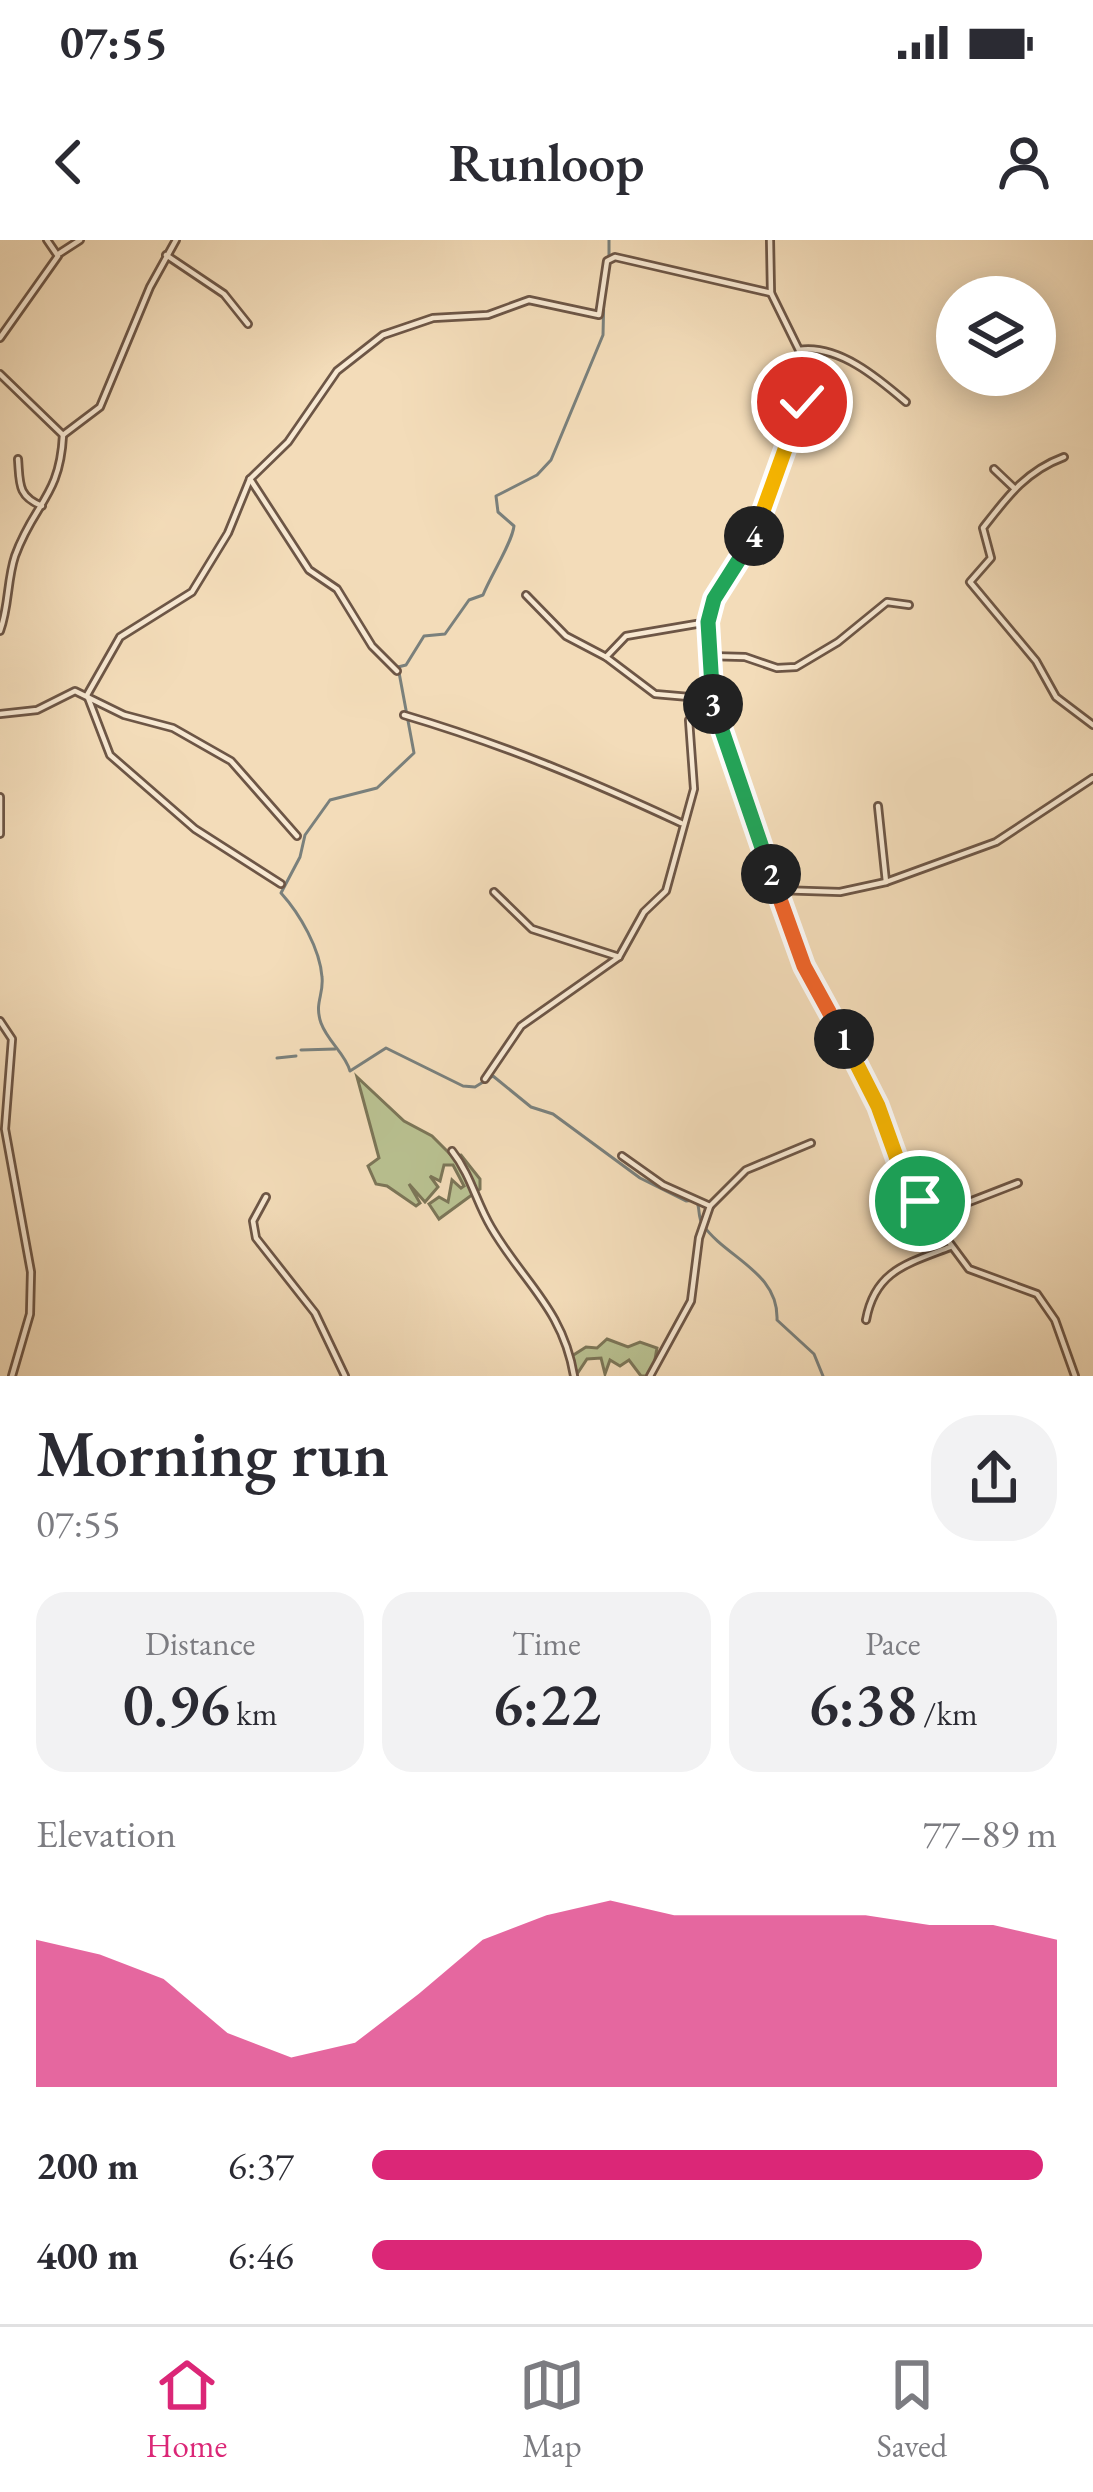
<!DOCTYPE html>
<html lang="en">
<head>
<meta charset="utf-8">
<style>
  body { margin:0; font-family:"EB Garamond",serif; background:#f2f2f3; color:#2b2b33; height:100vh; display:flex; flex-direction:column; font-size:45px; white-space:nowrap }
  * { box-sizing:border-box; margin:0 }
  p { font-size:39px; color:#7c7c81 }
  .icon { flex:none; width:66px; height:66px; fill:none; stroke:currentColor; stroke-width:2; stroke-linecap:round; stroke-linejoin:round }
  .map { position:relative; height:1136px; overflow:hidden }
  .details { display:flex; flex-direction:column; background:#fff; flex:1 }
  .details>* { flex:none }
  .buttons { position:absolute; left:936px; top:36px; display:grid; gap:24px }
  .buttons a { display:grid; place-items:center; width:120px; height:120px; border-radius:50%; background:#fff; box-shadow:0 6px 30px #0003; font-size:60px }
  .pin { position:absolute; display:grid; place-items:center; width:102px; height:102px; color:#fff; margin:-51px; border:6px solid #fff; border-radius:50%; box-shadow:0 3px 12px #0007 }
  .km { position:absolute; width:60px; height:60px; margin:-30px; border-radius:50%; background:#222; color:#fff; font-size:33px; line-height:60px; text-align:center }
  .round { display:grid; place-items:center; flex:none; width:126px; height:126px; border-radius:48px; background:#f2f2f3 }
  .overview { display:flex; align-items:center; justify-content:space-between; height:204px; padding:0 36px }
  h1 { font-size:66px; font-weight:600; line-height:90px }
  .figures { display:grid; grid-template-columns:repeat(3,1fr); gap:18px; height:204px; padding:12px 36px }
  .figures div { display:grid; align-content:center; border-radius:30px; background:#f2f2f3; text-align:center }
  .figures b { font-size:60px; font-weight:600 }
  .figures small { font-size:33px; font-weight:400 }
  .figures p { font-size:33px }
  .chart { height:336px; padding:24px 36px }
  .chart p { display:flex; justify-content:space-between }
  .chart svg { width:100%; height:216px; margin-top:12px; fill:#db2777; opacity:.7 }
  ul { padding:0 36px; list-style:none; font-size:39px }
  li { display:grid; grid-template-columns:192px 144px 1fr; align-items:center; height:90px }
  li i { height:30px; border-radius:15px; background:#db2777 }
  .status { display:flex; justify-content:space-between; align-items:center; height:84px; padding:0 60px; background:#fff; direction:ltr }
  .status svg { height:33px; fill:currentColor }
  header { display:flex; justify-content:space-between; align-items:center; height:156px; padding:0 36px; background:#fff; font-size:54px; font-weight:600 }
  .tabs { display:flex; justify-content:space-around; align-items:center; height:168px; border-top:3px solid #e1e1e2; background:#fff; font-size:33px; color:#7c7c81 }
  .tabs a { display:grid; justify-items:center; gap:6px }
  .tabs .current { color:#db2777 }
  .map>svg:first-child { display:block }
</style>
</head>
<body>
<div class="status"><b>07:55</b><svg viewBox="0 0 49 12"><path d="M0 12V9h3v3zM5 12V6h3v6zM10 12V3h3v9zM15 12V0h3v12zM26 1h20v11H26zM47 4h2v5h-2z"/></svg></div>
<header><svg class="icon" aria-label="back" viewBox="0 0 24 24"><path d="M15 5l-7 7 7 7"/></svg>Runloop<svg class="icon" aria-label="person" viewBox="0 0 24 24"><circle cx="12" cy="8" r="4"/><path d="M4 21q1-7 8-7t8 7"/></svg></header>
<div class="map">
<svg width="1093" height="1136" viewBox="0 0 1093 1136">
  <rect width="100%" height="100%" fill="#f3dcb9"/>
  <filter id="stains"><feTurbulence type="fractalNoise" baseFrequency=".00167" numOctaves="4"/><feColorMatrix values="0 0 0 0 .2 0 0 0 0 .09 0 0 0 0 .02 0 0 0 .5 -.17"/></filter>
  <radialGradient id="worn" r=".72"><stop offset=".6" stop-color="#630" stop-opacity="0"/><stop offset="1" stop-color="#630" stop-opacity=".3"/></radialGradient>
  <g fill="#b9c191" stroke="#7c7658" stroke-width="3">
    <polygon points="357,837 404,881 432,896 452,916 461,915 480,939 480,949 439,979 429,964 439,957 448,962 452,940 461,948 464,946 453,925 444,925 440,941 430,936 438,947 425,962 409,944 420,963 416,966 387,946 376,944 368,926 379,918"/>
    <polygon points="607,1099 628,1107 640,1102 657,1108 652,1136 641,1136 629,1120 620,1126 610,1120 605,1134 601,1118 587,1119 577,1134 572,1116 586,1107 597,1108"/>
  </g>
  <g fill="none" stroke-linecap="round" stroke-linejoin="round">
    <g stroke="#7a807c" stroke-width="3">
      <polyline points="609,19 609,0"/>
      <path d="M604 52 603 95 551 220 537 235 496 256 498 272 514 286C512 303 491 335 483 355L469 360 445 394 424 396 406 425 398 427 414 513 377 548 330 560 305 595 300 617 281 653C300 674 320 709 322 737 324 755 314 763 321 783 328 802 345 813 350 831L386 808 463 846 475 847 493 836 531 867 553 874 640 938 686 961 696 960C701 969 697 977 703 985 726 1018 779 1032 777 1080L814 1114 823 1136"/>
      <polyline points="301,810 335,809"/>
      <polyline points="277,818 296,816"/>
    </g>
    <defs>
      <g id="minor">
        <polyline points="770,0 771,53 799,110 804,144 764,278 714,359 708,382 712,459 804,726 878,866 906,944 969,1029 1037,1054 1055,1080 1075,1136"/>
        <polyline points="60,13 80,0"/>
        <polyline points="166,15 224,54 248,84"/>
        <polyline points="0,98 58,16 47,0"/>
        <path d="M799 110C838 104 878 138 906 162"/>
        <path d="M0 134 63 195C60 257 34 263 15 316 7 340 9 367 0 391"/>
        <polyline points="63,195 100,167 150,47 176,0"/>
        <path d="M1064 217C1026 231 1007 257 983 288L991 318 970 342 1036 421 1056 457 1093 485"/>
        <path d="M18 219C20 243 17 256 42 266"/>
        <polyline points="994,229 1014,248"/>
        <polyline points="250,239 309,330 337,349 372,406 397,431"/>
        <polyline points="708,416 745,417 777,428 796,427 838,402 887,362 909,365"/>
        <polyline points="606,417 626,396 708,382"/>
        <polyline points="0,474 37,470 75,451 124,475 173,488 231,521 297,596"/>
        <path d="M404 475C502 504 589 540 681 583"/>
        <polyline points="0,557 0,594"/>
        <polyline points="878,566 886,642"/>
        <polyline points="281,644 195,589 110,515 87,455 120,397 192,352 228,293 250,239 288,202 337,131 383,95 433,78 488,75 529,60 599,75 607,21 615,17 771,53"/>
        <polyline points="778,650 840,652 886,642 996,602 1093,538"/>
        <polyline points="494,652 532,689 619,717"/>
        <polyline points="0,781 12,799 5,889 31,1032 30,1074 12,1136"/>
        <polyline points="485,839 521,786 619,717 644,672 666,651 694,549 689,480 712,459 655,454 606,417 566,396 526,355"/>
        <path d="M452 911C471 935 476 962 491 987 523 1042 563 1069 574 1136"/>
        <polyline points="622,916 663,945 710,966 699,998 691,1061 650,1136"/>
        <polyline points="266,957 253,981 256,998 315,1073 345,1136"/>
        <polyline points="710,966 746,930 811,903"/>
        <polyline points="933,976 1018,943"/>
        <path d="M866 1080C875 1031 906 1024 950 1007"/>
      </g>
    </defs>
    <use href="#minor" stroke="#6d5646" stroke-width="10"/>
    <use href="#minor" stroke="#f7e8d2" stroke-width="4.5"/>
  </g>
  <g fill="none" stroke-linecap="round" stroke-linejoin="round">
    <defs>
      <polyline id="split-1" points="844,799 878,866 906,944 920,961"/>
      <polyline id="split-2" points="771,634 804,726 844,799"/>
      <polyline id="split-3" points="713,464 771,634"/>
      <polyline id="split-4" points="713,464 708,382 714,359 754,296"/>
      <polyline id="split-5" points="754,296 802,162"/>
    </defs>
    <use href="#split-1" stroke="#fff" stroke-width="24"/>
    <use href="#split-2" stroke="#fff" stroke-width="24"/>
    <use href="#split-3" stroke="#fff" stroke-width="24"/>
    <use href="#split-4" stroke="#fff" stroke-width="24"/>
    <use href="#split-5" stroke="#fff" stroke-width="24"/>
    <use href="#split-1" stroke="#f5b400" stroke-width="15"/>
    <use href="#split-2" stroke="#f0652b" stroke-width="15"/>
    <use href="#split-3" stroke="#22a559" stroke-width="15"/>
    <use href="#split-4" stroke="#22a559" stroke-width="15"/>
    <use href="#split-5" stroke="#f5b400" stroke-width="15"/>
  </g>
  <rect width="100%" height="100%" filter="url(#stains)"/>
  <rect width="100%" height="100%" fill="url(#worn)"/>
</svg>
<div class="buttons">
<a><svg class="icon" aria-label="layers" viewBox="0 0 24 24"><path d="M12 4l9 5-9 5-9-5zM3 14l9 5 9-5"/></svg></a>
</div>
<div class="pin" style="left:920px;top:961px;background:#1e9e55"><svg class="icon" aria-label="arrive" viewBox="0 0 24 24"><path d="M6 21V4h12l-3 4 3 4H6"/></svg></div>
<div class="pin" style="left:802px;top:162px;background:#d93025"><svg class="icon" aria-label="check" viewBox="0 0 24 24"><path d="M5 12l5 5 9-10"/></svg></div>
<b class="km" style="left:844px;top:799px">1</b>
<b class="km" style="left:771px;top:634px">2</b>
<b class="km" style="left:713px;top:464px">3</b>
<b class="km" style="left:754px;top:296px">4</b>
</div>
<section class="details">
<div class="overview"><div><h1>Morning run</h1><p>07:55</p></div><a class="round"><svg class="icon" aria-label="share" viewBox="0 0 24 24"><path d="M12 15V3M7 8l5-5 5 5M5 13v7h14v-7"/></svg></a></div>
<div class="figures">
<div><p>Distance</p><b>0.96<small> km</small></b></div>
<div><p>Time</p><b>6:22</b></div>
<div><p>Pace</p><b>6:38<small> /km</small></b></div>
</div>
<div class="chart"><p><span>Elevation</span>77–89 m</p>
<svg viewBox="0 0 160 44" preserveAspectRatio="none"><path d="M0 44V14L10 17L20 22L30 33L40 38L50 35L60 25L70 14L80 9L90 6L100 9L110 9L120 9L130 9L140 11L150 11L160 14V44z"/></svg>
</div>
<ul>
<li><b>200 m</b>6:37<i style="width:98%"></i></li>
<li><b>400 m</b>6:46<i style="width:89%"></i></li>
</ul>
</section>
<nav class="tabs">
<a class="current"><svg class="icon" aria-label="home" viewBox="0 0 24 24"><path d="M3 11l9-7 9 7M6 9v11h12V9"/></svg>Home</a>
<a><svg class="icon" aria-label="map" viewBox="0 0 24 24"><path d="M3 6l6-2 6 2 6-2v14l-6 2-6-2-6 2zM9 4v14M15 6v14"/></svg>Map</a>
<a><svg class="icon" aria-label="saved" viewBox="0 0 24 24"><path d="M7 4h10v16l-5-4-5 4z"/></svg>Saved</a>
</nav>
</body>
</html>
